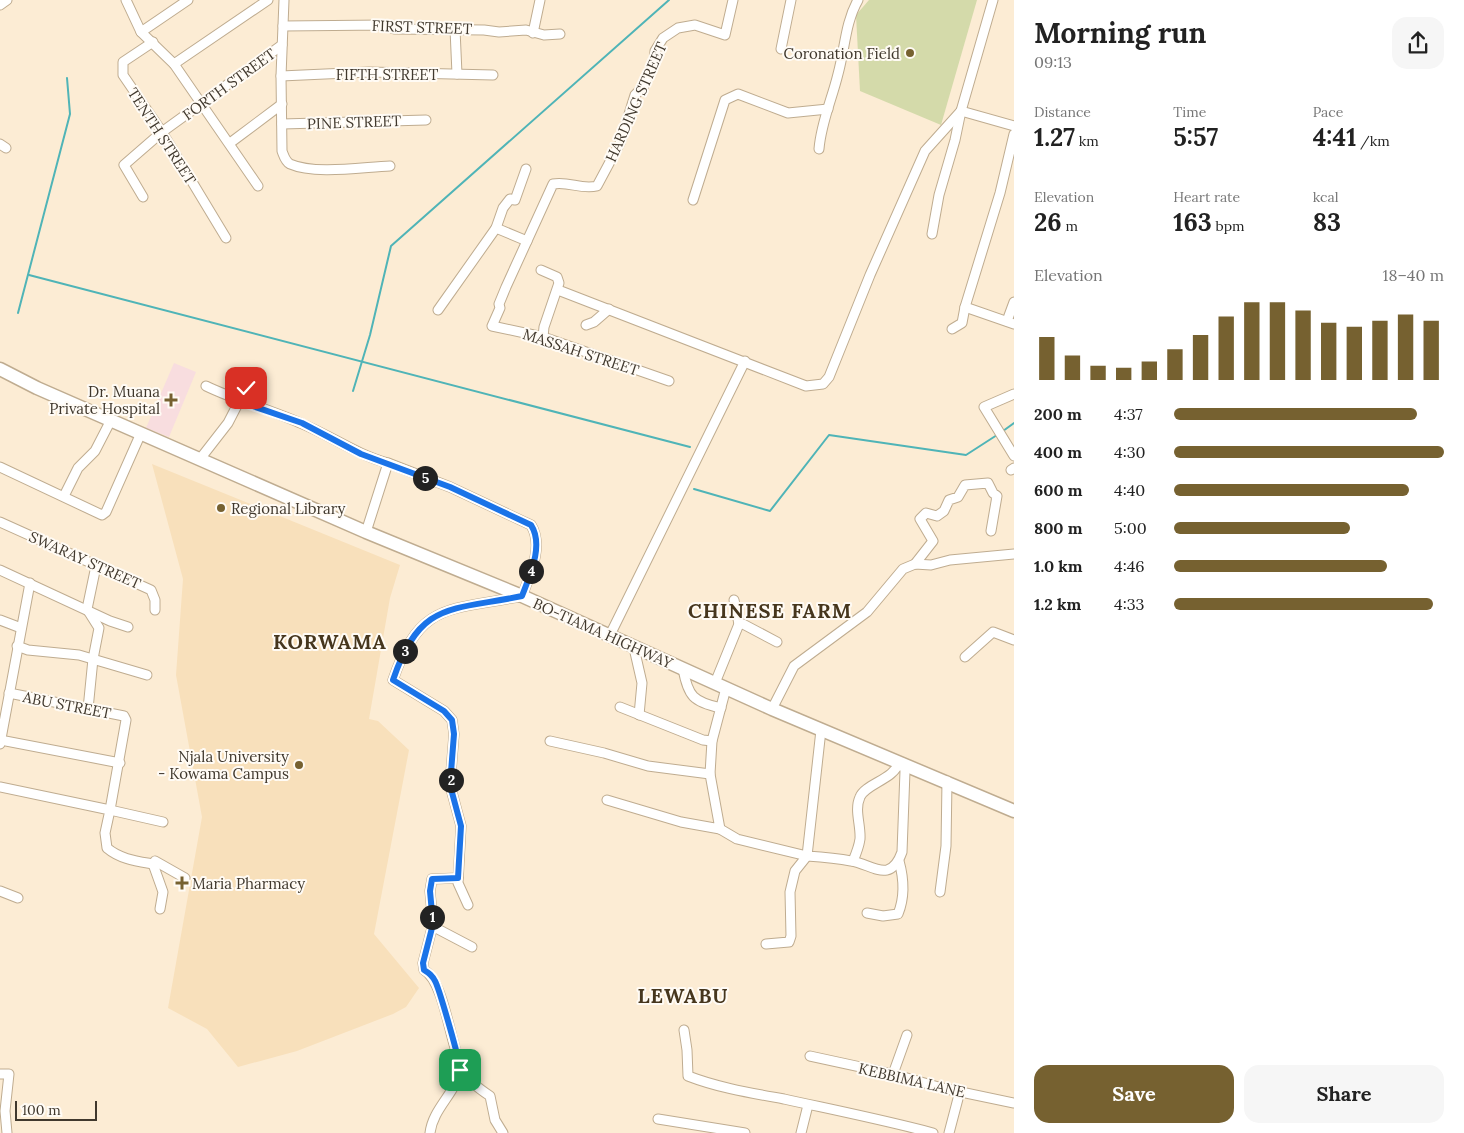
<!DOCTYPE html>
<html lang="en">
<head>
<meta charset="utf-8">
<style>
  body { margin:0; font-family:Lora,serif; background:#f6f6f6; color:#222; height:100vh; display:flex; flex-direction:column; font-size:19px; white-space:nowrap }
  * { box-sizing:border-box; margin:0 }
  p { font-size:16px; color:#767676 }
  .icon { flex:none; width:28px; height:28px; fill:none; stroke:currentColor; stroke-width:2; stroke-linecap:round; stroke-linejoin:round }
  .map { position:relative; flex:1; overflow:hidden }
  .panel { display:flex; flex-direction:column; background:#fff; width:450px }
  .panel>* { flex:none }
  .scale { position:absolute; left:15px; bottom:12px; width:82px; box-sizing:border-box; padding-left:5px; border:2px solid #40382d; border-top:0; font-size:14px; line-height:18px; white-space:nowrap; color:#40382d; -webkit-text-stroke:4px #fffbf5; paint-order:stroke }
  .pin { position:absolute; display:grid; place-items:center; width:42px; height:42px; color:#fff; margin:-21px; border-radius:10px; box-shadow:0 2px 8px #0006 }
  .km { position:absolute; width:25px; height:25px; margin:-12px; border-radius:50%; background:#222; color:#fff; font-size:14px; line-height:25px; text-align:center }
  .round { display:grid; place-items:center; flex:none; width:52px; height:52px; border-radius:15px; background:#f6f6f6 }
  .head { display:flex; align-items:center; justify-content:space-between; height:85px; padding:0 20px }
  h1 { font-size:28px; font-weight:700; line-height:38px }
  .stats { display:grid; grid-template-columns:repeat(3,1fr); gap:8px; height:85px; padding:5px 20px }
  .stats div { display:grid; align-content:center }
  .stats b { font-size:25px; font-weight:700 }
  .stats small { font-size:14px; font-weight:400 }
  .stats p { font-size:14px }
  .chart { height:140px; padding:10px 20px }
  .chart p { display:flex; justify-content:space-between }
  .chart svg { width:100%; height:90px; margin-top:5px; stroke:#766130; stroke-width:6 }
  .button { display:flex; gap:10px; margin-top:auto; padding:10px 20px }
  .button a { flex:1; height:58px; border-radius:15px; background:#766130; color:#fff; font-size:20px; font-weight:700; line-height:58px; text-align:center }
  .button a+a { background:#f6f6f6; color:#222 }
  ul { padding:0 20px; list-style:none; font-size:16px }
  li { display:grid; grid-template-columns:80px 60px 1fr; align-items:center; height:38px }
  li i { height:12px; border-radius:6px; background:#766130 }
  main { display:flex; flex:1; min-height:0 }
  .map>svg:first-child { display:block }
</style>
</head>
<body>
<main>
<div class="map">
<svg width="1014" height="1133" viewBox="0 0 1014 1133">
  <rect width="100%" height="100%" fill="#fcecd4"/>
  <polygon fill="#f8e0bb" points="152,464 400,565 390,598 369,719 378,721 409,750 374,934 419,988 406,1007 393,1014 297,1051 238,1067 207,1029 168,1008 202,817 176,675 183,579"/>
  <polygon fill="#f8dddf" points="174,363 196,372 169,437 146,428"/>
  <polygon fill="#d4daaa" points="869,0 977,0 941,125 860,91 856,15"/>
  <g fill="none" stroke-linecap="round" stroke-linejoin="round">
    <g stroke="#4fb4b7" stroke-width="2">
      <polyline points="29,275 690,447"/>
      <polyline points="18,313 70,114 67,78"/>
      <polyline points="353,391 370,335 391,246 669,0"/>
      <polyline points="1003,431 1014,423"/>
      <polyline points="694,489 770,511 829,435 966,455 997,435"/>
    </g>
    <defs>
      <g id="minor">
        <polyline points="126,0 141,32 174,64 258,186"/>
        <path d="M284 0 281 76 282 151C284 156 285 161 290 164 315 175 363 167 390 166"/>
        <polyline points="0,5 7,0"/>
        <polyline points="283,26 384,25 394,29 484,30 499,32 526,30 544,35 560,34"/>
        <polyline points="455,29 457,74"/>
        <polyline points="141,32 188,0"/>
        <polyline points="533,33 540,0"/>
        <polyline points="153,42 123,62 123,75 162,132 226,238"/>
        <polyline points="781,49 791,0"/>
        <polyline points="174,64 268,0"/>
        <polyline points="281,76 369,72 493,75"/>
        <polyline points="961,111 1014,126"/>
        <polyline points="282,124 426,120"/>
        <polyline points="1014,134 1000,193 965,307 1014,324"/>
        <polyline points="230,143 282,104"/>
        <polyline points="0,144 6,148"/>
        <path d="M819 149C821 123 832 99 838 74 845 49 845 23 858 0"/>
        <polyline points="143,197 124,165 162,132 282,45"/>
        <polyline points="693,200 725,100 738,94 788,113 828,109"/>
        <polyline points="496,228 527,241"/>
        <polyline points="932,234 939,195 955,140 961,111 993,0"/>
        <polyline points="541,270 557,277 559,283 544,327 543,337"/>
        <polyline points="558,290 806,386 823,384 829,377 870,275 925,151 961,111"/>
        <polyline points="438,310 496,228 503,208 510,199 515,200 526,169"/>
        <polyline points="1007,321 1014,302"/>
        <polyline points="586,325 594,322 609,309"/>
        <polyline points="952,329 962,323 965,307"/>
        <path d="M669 381 543 337 492 326 500 308 499 304 506 287 553 184C569 181 581 190 597 186L620 143 635 95 644 86 654 61 655 51 663 38 678 28 695 25 725 35 733 0"/>
        <path d="M206 386C237 401 269 409 300 423 330 435 357 455 388 463L366 532"/>
        <polyline points="1014,394 984,407 1014,456"/>
        <polyline points="200,459 228,423 246,388"/>
        <path d="M388 463 450 487 531 525C544 546 530 575 522 596 451 611 420 600 393 680L444 711 452 720 454 734 450 785 461 826 458 883 468 905"/>
        <polyline points="0,467 102,515 106,512 141,433"/>
        <polyline points="1011,470 1014,468"/>
        <polyline points="64,496 78,468 95,451 111,420"/>
        <polyline points="0,522 151,590 155,600 155,610"/>
        <polyline points="915,564 933,541 920,519 926,513 937,516 944,511 949,500 958,497 965,485 988,483 993,493 997,496 991,531"/>
        <polyline points="0,570 110,621 128,627"/>
        <polyline points="734,600 739,624"/>
        <polyline points="0,620 21,628"/>
        <polyline points="609,637 745,361"/>
        <polyline points="17,646 28,650 79,655 147,675"/>
        <polyline points="634,648 642,683 639,715"/>
        <polyline points="965,657 993,632 1014,640"/>
        <path d="M683 669C688 696 693 702 721 708"/>
        <polyline points="715,683 739,624 743,624 777,642"/>
        <polyline points="9,693 124,716 126,720 110,810 163,822"/>
        <polyline points="620,707 703,740 712,741"/>
        <polyline points="88,709 93,659 99,628 87,609 96,566"/>
        <polyline points="772,709 794,666 867,612 903,569 915,564 931,565 950,560 1014,554"/>
        <path d="M821 730 807 856C822 857 836 858 851 861 872 864 890 885 902 852L905 771 903 763"/>
        <polyline points="0,740 120,763"/>
        <polyline points="550,741 604,753 648,766 710,774"/>
        <polyline points="0,744 30,583"/>
        <path d="M0 787 110 810 105 833 107 848C120 859 136 861 153 864L155 861 185 878"/>
        <polyline points="607,800 681,822 720,829 710,774 712,741 726,688"/>
        <polyline points="720,829 737,839 807,856 795,871 790,892 791,936 789,942 766,944"/>
        <path d="M853 861C856 854 859 846 860 839 861 825 854 810 860 797 865 784 895 779 899 762"/>
        <polyline points="153,864 163,892 160,909"/>
        <path d="M458 878 432 879 430 891 433 924 423 963 424 970C444 981 450 1042 461 1066 467 1080 478 1088 490 1096L495 1120 503 1133"/>
        <polyline points="0,891 18,898"/>
        <polyline points="940,892 946,846 947,781"/>
        <path d="M867 913 883 916 898 914C905 897 904 879 899 861"/>
        <polyline points="432,926 472,947"/>
        <path d="M684 1030 687 1050 688 1076C719 1088 751 1093 784 1099 834 1110 884 1120 933 1133"/>
        <polyline points="810,1056 893,1074 942,1088 1014,1103"/>
        <polyline points="0,1074 9,1074 5,1111 7,1133"/>
        <polyline points="893,1074 907,1035"/>
        <polyline points="658,1119 745,1133"/>
        <path d="M430 1133C433 1107 458 1092 461 1066"/>
        <polyline points="801,1133 808,1105"/>
        <polyline points="949,1133 960,1091"/>
      </g>
      <polyline id="highway" points="0,369 37,388 366,532 522,596 772,709 1014,811"/>
    </defs>
    <use href="#minor" stroke="#bfac90" stroke-width="11"/>
    <use href="#highway" stroke="#bfac90" stroke-width="15"/>
    <use href="#minor" stroke="#fff" stroke-width="9"/>
    <use href="#highway" stroke="#fff" stroke-width="12"/>
  </g>
  <g fill="none" stroke-linecap="round" stroke-linejoin="round">
    <defs>
      <path id="route" d="M246 388 238 401 302 423 361 454 450 487 531 525C544 545 530 575 522 596 451 611 420 600 393 680L444 711 452 720 454 734 450 785 461 826 458 878 432 879 430 891 433 924 423 963 424 970C429 973 432 975 435 981 439 988 461 1064 460 1070"/>
    </defs>
    <use href="#route" stroke="#fff" stroke-width="10"/>
    <use href="#route" stroke="#1a73e8" stroke-width="6"/>
  </g>
  <g fill="#766130" stroke="#fffbf5" stroke-width="2">
    <circle cx="910" cy="53" r="5"/>
    <path d="M168.5 392.5h5v5h5v5h-5v5h-5v-5h-5v-5h5z"/>
    <circle cx="221" cy="508" r="5"/>
    <circle cx="299" cy="765" r="5"/>
    <path d="M179.5 875.5h5v5h5v5h-5v5h-5v-5h-5v-5h5z"/>
  </g>
  <g text-anchor="middle" dominant-baseline="central" stroke-width="4" stroke-linejoin="round" paint-order="stroke">
    <g font-size="15" fill="#40382d" stroke="#fffbf5">
      <text transform="translate(422 27) rotate(2)">FIRST STREET</text>
      <text x="387" y="74">FIFTH STREET</text>
      <text transform="translate(229 84) rotate(-36)">FORTH STREET</text>
      <text transform="translate(636 102) rotate(-66)">HARDING STREET</text>
      <text transform="translate(354 122) rotate(-2)">PINE STREET</text>
      <text transform="translate(162 136) rotate(57)">TENTH STREET</text>
      <text transform="translate(581 352) rotate(18)">MASSAH STREET</text>
      <text transform="translate(85 560) rotate(24)">SWARAY STREET</text>
      <text transform="translate(603 633) rotate(24)">BO-TIAMA HIGHWAY</text>
      <text transform="translate(67 705) rotate(11)">ABU STREET</text>
      <text transform="translate(912 1080) rotate(13)">KEBBIMA LANE</text>
    </g>
    <g font-size="15" fill="#40382d" stroke="#fffbf5" text-anchor="end">
      <text x="900" y="53">Coronation Field</text>
      <text x="160" y="391">Dr. Muana<tspan x="160" dy="17">Private Hospital</tspan></text>
      <text x="231" y="508" text-anchor="start">Regional Library</text>
      <text x="289" y="756">Njala University<tspan x="289" dy="17">- Kowama Campus</tspan></text>
      <text x="192" y="883" text-anchor="start">Maria Pharmacy</text>
    </g>
    <g font-size="20" font-weight="bold" letter-spacing="1" fill="#46361d" stroke="#fffbf5">
      <text x="770" y="610">CHINESE FARM</text>
      <text x="330" y="641">KORWAMA</text>
      <text x="683" y="995">LEWABU</text>
    </g>
  </g>
</svg>
<div class="scale">100 m</div>
<div class="pin" style="left:460px;top:1070px;background:#1e9e55"><svg class="icon" aria-label="arrive" viewBox="0 0 24 24"><path d="M6 21V4h12l-3 4 3 4H6"/></svg></div>
<div class="pin" style="left:246px;top:388px;background:#d93025"><svg class="icon" aria-label="check" viewBox="0 0 24 24"><path d="M5 12l5 5 9-10"/></svg></div>
<b class="km" style="left:432px;top:917px">1</b>
<b class="km" style="left:451px;top:780px">2</b>
<b class="km" style="left:405px;top:651px">3</b>
<b class="km" style="left:531px;top:571px">4</b>
<b class="km" style="left:425px;top:478px">5</b>
</div>
<section class="panel">
<div class="head"><div><h1>Morning run</h1><p>09:13</p></div><a class="round"><svg class="icon" aria-label="share" viewBox="0 0 24 24"><path d="M12 15V3M7 8l5-5 5 5M5 13v7h14v-7"/></svg></a></div>
<div class="stats">
<div><p>Distance</p><b>1.27<small> km</small></b></div>
<div><p>Time</p><b>5:57</b></div>
<div><p>Pace</p><b>4:41<small> /km</small></b></div>
</div>
<div class="stats">
<div><p>Elevation</p><b>26<small> m</small></b></div>
<div><p>Heart rate</p><b>163<small> bpm</small></b></div>
<div><p>kcal</p><b>83</b></div>
</div>
<div class="chart"><p><span>Elevation</span>18–40 m</p>
<svg viewBox="0 0 160 44" preserveAspectRatio="none"><path d="M5 44V23M15 44V32M25 44V37M35 44V38M45 44V35M55 44V29M65 44V22M75 44V13M85 44V6M95 44V6M105 44V10M115 44V16M125 44V18M135 44V15M145 44V12M155 44V15"/></svg>
</div>
<ul>
<li><b>200 m</b>4:37<i style="width:90%"></i></li>
<li><b>400 m</b>4:30<i style="width:100%"></i></li>
<li><b>600 m</b>4:40<i style="width:87%"></i></li>
<li><b>800 m</b>5:00<i style="width:65%"></i></li>
<li><b>1.0 km</b>4:46<i style="width:79%"></i></li>
<li><b>1.2 km</b>4:33<i style="width:96%"></i></li>
</ul>
<div class="button"><a>Save</a><a>Share</a></div>
</section>
</main>
</body>
</html>
